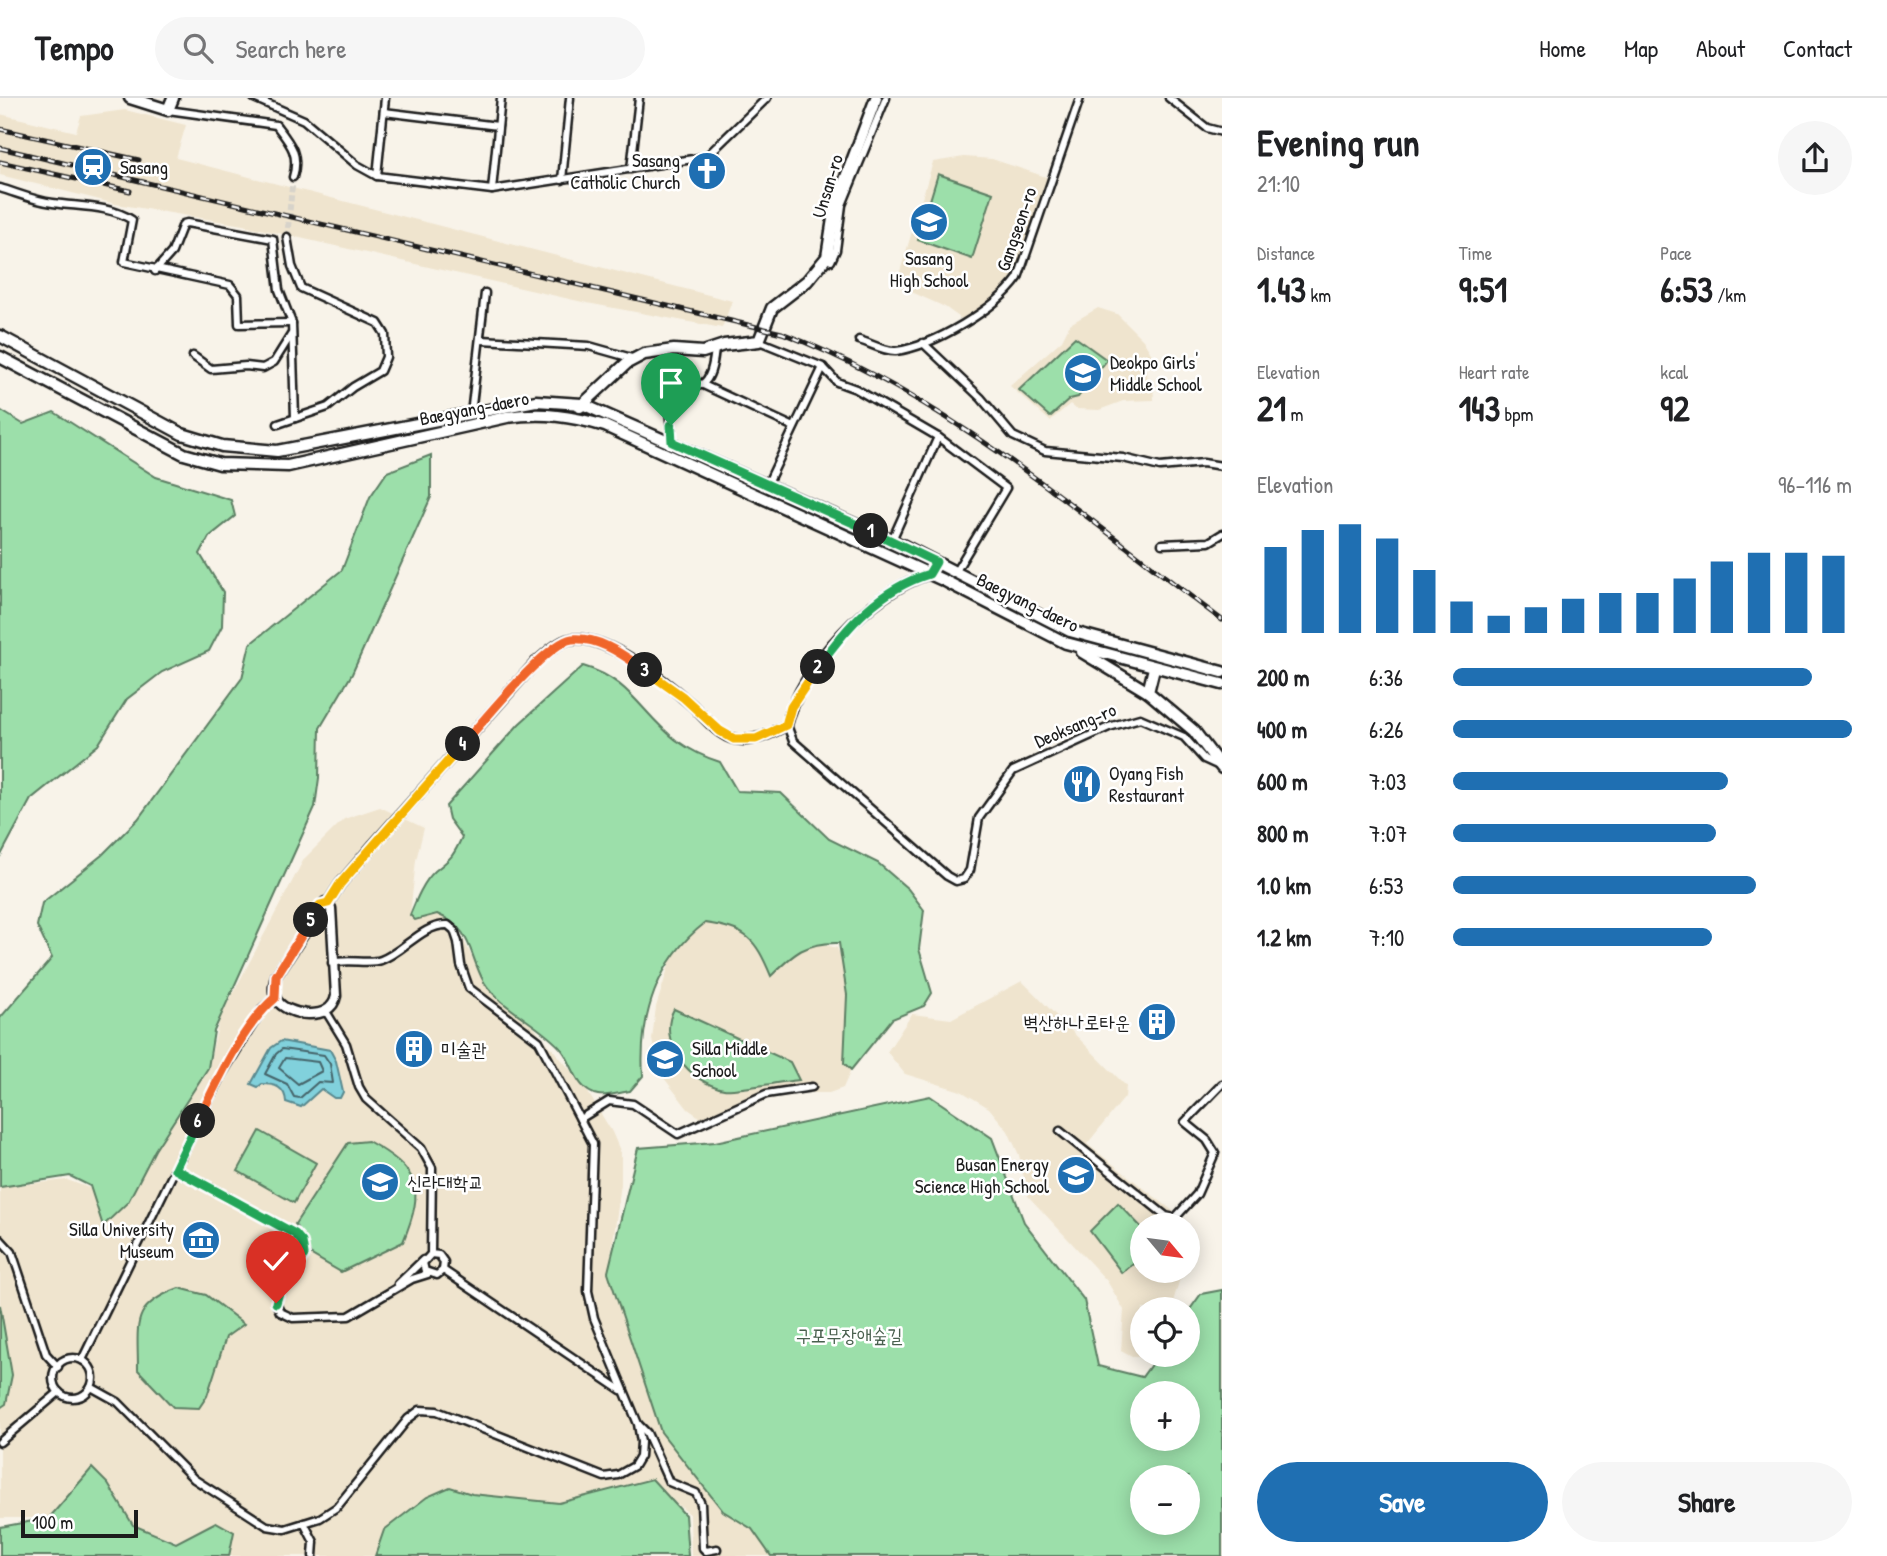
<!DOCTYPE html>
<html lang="en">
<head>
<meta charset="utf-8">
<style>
  body { margin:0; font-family:"Patrick Hand","Poor Story",sans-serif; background:#f6f6f6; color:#202124; height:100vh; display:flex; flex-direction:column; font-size:26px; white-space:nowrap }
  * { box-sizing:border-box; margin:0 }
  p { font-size:23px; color:#757577 }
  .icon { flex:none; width:38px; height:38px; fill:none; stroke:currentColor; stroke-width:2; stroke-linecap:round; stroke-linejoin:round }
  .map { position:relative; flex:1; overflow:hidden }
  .sheet { display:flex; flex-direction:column; background:#fff; width:665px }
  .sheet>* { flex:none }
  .needle { width:46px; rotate:119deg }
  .tools { position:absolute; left:1130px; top:1115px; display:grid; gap:14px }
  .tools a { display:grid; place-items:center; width:70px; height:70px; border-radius:50%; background:#fff; box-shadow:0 4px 18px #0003; font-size:35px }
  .scale { position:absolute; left:21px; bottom:18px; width:117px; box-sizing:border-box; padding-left:7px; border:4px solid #1c1c1c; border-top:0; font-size:19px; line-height:24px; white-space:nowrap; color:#1c1c1c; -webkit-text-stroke:5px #fff; paint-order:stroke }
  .pin { position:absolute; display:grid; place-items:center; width:60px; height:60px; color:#fff; margin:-72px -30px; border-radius:50% 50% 50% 0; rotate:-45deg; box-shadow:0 0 7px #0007 }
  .pin .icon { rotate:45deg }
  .km { position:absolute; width:35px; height:35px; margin:-18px; border-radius:50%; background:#222; color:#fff; font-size:19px; line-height:35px; text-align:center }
  .round { display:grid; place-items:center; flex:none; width:74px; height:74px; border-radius:37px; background:#f6f6f6 }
  .headline { display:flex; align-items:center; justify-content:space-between; height:119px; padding:0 35px }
  h1 { font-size:38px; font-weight:700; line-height:52px }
  .stats { display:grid; grid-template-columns:repeat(3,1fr); gap:10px; height:119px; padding:7px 35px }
  .stats div { display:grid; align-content:center }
  .stats b { font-size:35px; font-weight:700 }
  .stats small { font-size:19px; font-weight:400 }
  .stats p { font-size:19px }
  .chart { height:196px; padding:14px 35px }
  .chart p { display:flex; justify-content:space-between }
  .chart svg { width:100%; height:126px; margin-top:7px; stroke:#1f6fb2; stroke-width:6 }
  .action { display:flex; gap:14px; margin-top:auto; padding:14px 35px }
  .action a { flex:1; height:80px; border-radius:42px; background:#1f6fb2; color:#fff; font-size:28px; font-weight:700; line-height:80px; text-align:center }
  .action a+a { background:#f6f6f6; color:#202124 }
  ul { padding:0 35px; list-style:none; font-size:23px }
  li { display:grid; grid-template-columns:112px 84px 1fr; align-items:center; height:52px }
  li i { height:18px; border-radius:9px; background:#1f6fb2 }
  header { display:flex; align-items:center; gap:42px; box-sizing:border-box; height:98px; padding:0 35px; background:#fff; border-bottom:2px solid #e0e0e0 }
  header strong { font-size:33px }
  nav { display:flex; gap:38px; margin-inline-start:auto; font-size:24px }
  .search { width:490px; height:63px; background:#f6f6f6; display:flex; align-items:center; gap:18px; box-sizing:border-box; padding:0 24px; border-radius:38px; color:#757577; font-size:26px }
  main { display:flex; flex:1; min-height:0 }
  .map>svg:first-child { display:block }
</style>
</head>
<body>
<header>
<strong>Tempo</strong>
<div class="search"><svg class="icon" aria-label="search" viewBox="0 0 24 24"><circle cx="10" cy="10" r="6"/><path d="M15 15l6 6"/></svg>Search here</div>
<nav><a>Home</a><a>Map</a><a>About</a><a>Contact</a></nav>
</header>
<main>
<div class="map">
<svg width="1222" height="1458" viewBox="0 0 1222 1458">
  <rect width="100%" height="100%" fill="#f8f3e9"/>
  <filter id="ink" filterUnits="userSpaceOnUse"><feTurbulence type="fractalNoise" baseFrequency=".0143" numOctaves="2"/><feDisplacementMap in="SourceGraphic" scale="14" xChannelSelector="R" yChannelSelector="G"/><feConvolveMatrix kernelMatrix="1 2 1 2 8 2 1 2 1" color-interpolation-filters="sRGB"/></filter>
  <g filter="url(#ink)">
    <g fill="#efe4ce">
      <polygon points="125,12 186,27 176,60 732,203 722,230 587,205 243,127 116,106 0,77 0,16 76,34 81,18"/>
      <polygon points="964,59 992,61 1049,80 1017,180 1009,190 963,222 945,209 896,187 933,64"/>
      <polygon points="1098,210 1117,216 1143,242 1153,259 1145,268 1147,282 1153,286 1154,302 1123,303 1099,312 1076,311 1070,306 1050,323 1010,288 1062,242 1070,226"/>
      <polygon points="380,709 424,730 416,762 410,817 415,822 437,816 453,823 483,879 499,898 526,920 556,955 584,988 612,1034 621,1055 621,1086 609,1174 723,1413 752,1431 771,1458 691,1458 690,1416 646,1383 559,1405 478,1397 450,1389 384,1432 375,1458 218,1458 201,1442 176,1443 133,1427 108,1386 49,1420 0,1420 0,1089 67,1082 128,1104 155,1052 208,970 220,920 304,761 344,721"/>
      <polygon points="705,825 734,830 752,841 771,877 788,861 814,844 837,850 844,866 847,897 844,964 851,972 843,990 829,995 799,995 769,1001 708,1025 688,1011 657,971 652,941 656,909 670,864 682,842"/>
      <polygon points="1022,883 1126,988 1125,999 1087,1046 1173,1113 1181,1127 1143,1127 1143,1172 1182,1173 1171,1211 1143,1211 1145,1257 1139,1259 1132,1259 1121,1253 1124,1212 1107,1183 1028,1098 1019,1057 1008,1033 989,1010 961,993 905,976 887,954 912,916 951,921"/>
    </g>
    <g fill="#9cdfaa" stroke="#5c7e63" stroke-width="2" fill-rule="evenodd">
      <polygon points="938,76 993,95 972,161 918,142"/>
      <polygon points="1075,239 1107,262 1078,299 1070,301 1050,319 1019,292"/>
      <polygon points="0,312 23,326 54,314 156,379 231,402 235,418 209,439 200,456 223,494 222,528 209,553 162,574 127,601 98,647 31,701 0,759"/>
      <polygon points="431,357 431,399 352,576 320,630 319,680 315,709 214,933 208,970 155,1052 128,1104 103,1128 90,1088 70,1078 0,1089 0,920 52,860 37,828 42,805 102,757 138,721 242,580 250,546 342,472 370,399 387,374"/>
      <path d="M583 568C631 582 640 614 676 642 690 652 704 659 720 664L737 693 781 695 829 741 878 765 908 791 924 812 919 851 932 895 924 908 892 921 851 972 844 965 847 897 839 845C806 844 794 855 771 878 755 840 747 831 705 825 657 862 639 919 643 978L630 993C621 994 607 999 598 997 576 993 573 965 562 952 542 928 499 909 484 884 468 855 473 831 437 816L415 822 410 817C416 802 423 784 435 773 451 760 453 759 462 739L449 721 446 708 519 626Z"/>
      <path d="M674 911 790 964 799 982C784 983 734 993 724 991 690 985 656 944 674 911Z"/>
      <path d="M930 998 992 1040 1024 1124 1084 1202 1098 1268 1142 1279 1158 1257 1188 1256V1214L1201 1196 1222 1192V1458H771L752 1431 723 1413 661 1334 608 1174 638 1050 715 1044ZM1143 1295H1188V1340H1143ZM1143 1379H1188V1424H1143Z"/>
      <polygon points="260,1033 316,1065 294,1105 238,1073"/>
      <path d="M368 1043C419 1072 426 1088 403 1144L341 1174 310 1156 295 1126 348 1045Z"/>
      <polygon points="1118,1105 1143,1131 1143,1158 1122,1175 1090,1133"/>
      <path d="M179 1190 206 1197 244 1226 226 1239 207 1298 199 1310 173 1309 138 1272C138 1225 130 1208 179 1190Z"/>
      <polygon points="0,1207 12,1277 6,1306 0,1310"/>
      <polygon points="92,1370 108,1386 133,1427 176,1445 216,1424 234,1434 229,1458 0,1458 0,1429 49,1420"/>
      <polygon points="652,1381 685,1417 688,1458 375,1458 384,1432 427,1399 450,1389 472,1396 559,1405"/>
    </g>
    <path fill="#81d1dc" stroke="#59898f" stroke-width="2" d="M281 943 330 952 336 963 343 994 340 1000H334L321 991 301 1009 286 1004C285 989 275 986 262 986L258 989 251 986 271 950Z"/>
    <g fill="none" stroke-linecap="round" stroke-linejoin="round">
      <g stroke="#446469" stroke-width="2">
        <polygon points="282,951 324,957 330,966 333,985 318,984 300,1000 294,999 287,986 265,976 276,956"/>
        <polygon points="285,960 318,964 322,973 298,986 279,970"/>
      </g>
      <polyline stroke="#d7d3ca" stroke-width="6" stroke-dasharray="6 3" stroke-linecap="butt" points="287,139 293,79"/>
      <defs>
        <g id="minor">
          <polyline points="254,0 304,22 357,67 377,78 492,92 706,59 767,0"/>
          <polyline points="1169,0 1207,30 1222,34"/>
          <path d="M168 12 276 27C290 45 300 56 293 79"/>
          <polyline points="384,14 498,28"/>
          <polyline points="631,71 639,0"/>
          <polyline points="377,78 385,0"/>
          <polyline points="562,82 570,0"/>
          <path d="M0 90C17 95 35 103 53 105 79 109 109 107 132 122L124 164 230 187 238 197 239 226 292 225"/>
          <polyline points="492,92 501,0"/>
          <polyline points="831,163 836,152 842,107 886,0"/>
          <polyline points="155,173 172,154 183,126 187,125 273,141 279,192 292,225 295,320"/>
          <polyline points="481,242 589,248 635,261"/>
          <path d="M859 242C870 245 885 254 896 253 934 248 996 211 1018 180L1080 0"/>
          <polyline points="759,243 823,269 837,284 856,291 938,339 1006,390 956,473"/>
          <polyline points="923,245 981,300 1013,338 1045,353 1123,360 1160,369 1203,365 1222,368"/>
          <polyline points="193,258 211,271 246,268 263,270 274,264 291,237"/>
          <polyline points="701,286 794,329"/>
          <polyline points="471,316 485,195"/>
          <polyline points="278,326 328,309 353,289 380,273 386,259 385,236 378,225 301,190 292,168 287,139"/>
          <path d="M672 344 669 310C689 274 710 308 715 250"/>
          <polyline points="767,387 823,269"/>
          <polyline points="892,442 938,339"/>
          <polyline points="1162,446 1209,444 1222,436"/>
          <polyline points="787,627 793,643 947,778 956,783 964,781 970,772 979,720 1013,673 1109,629 1140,620 1184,639 1204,661 1217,667"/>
          <polyline points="327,915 346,946 359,989 366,1001 421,1050 432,1070 431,1156 423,1165 425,1173 437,1177 443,1172 444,1164 439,1157 431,1156"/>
          <polyline points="580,1021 609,1003 633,1006 678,1036 766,996 812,989"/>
          <polyline points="1060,1033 1166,1118 1175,1120 1197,1096 1215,1055 1207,1042 1185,1024 1222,986"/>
          <polyline points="175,1071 295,1136 302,1144 304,1157 280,1191 276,1205 280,1214 293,1220 349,1218 412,1181 428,1176"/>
          <polyline points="0,1141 12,1154 46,1256 58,1269"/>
          <polyline points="443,1172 621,1292"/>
          <polyline points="398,1186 423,1162"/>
          <circle cx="73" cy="1280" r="20"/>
          <polyline points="82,1262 219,981 263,910 275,900"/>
          <path d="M91 1289 118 1304 194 1381 267 1428 285 1431 320 1420 337 1409 408 1321 420 1312 437 1313 604 1379 618 1377 634 1368 640 1358 641 1344 638 1326 594 1220 588 1193 593 1046 539 943 469 890 461 867 458 844 454 832 448 827C422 826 404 854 381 862 367 867 349 860 332 865"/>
          <polyline points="639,1327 647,1335 669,1384 696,1395 701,1406 703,1450 706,1453 717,1451"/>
          <polyline points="0,1344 59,1294"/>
          <polyline points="304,1425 314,1444 313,1458"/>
        </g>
        <g id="tertiary">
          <path d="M325 804 331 810 336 898C331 925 286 918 276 901 272 893 274 886 276 878Z"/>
          <path d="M328 805 340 786 374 746 536 564C545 557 555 546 567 542 603 532 667 585 693 608 704 619 719 638 735 641 754 645 771 635 787 627 801 568 871 494 929 476L936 464"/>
        </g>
        <g id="secondary">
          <polyline points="130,0 168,12 173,0"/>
          <polyline points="0,238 182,336 222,348 277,353 536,303 582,306 902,447 1070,533 1222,574"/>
          <path d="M0 259 184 356 220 366 288 368 507 319C543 314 571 318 605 328L947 484 1066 545 1222 586"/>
          <polyline points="580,309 627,265 644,256 674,252 703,254 724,247 759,243 772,210 807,183 827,159 835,108 876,0"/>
          <polyline points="1082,554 1148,594"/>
          <polyline points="1154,570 1148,594 1194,633 1222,670"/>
        </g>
      </defs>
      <use href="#minor" stroke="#1c1c1c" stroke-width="11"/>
      <use href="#tertiary" stroke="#1c1c1c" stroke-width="13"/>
      <use href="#secondary" stroke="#1c1c1c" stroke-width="15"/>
      <use href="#minor" stroke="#fff" stroke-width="6"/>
      <use href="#tertiary" stroke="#fff" stroke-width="8"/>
      <use href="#secondary" stroke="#fff" stroke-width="10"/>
      <defs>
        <g id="rail">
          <polyline points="0,31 139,62"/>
          <path d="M0 50 782 235C946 298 1083 418 1222 522"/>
          <polyline points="0,64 130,93"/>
        </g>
      </defs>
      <use href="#rail" stroke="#1c1c1c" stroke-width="5"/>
      <use href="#rail" stroke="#fff" stroke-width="2.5" stroke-dasharray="8" stroke-linecap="butt"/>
    </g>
  </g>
  <g fill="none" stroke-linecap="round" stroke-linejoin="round" filter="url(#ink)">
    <defs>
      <polyline id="split-1" points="671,327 672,344 871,433"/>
      <path id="split-2" d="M818 569C847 528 880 491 929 476L936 464 871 433"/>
      <polyline id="split-3" points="645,572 683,599 720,633 734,641 756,641 786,627 791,609 818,569"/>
      <path id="split-4" d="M463 646C482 625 547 544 572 541 600 539 623 557 645 572"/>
      <polyline id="split-5" points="311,822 320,807 328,805 340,786 463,646"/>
      <path id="split-6" d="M198 1023C217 984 242 928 275 900L276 878 311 822"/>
      <polyline id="split-7" points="198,1023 175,1071 295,1136 302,1144 304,1157 280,1191 276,1205"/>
    </defs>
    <use href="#split-1" stroke="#fff" stroke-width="14"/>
    <use href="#split-2" stroke="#fff" stroke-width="14"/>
    <use href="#split-3" stroke="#fff" stroke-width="14"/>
    <use href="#split-4" stroke="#fff" stroke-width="14"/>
    <use href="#split-5" stroke="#fff" stroke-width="14"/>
    <use href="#split-6" stroke="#fff" stroke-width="14"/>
    <use href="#split-7" stroke="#fff" stroke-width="14"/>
    <use href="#split-1" stroke="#22a559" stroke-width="9"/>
    <use href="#split-2" stroke="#22a559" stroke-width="9"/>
    <use href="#split-3" stroke="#f5b400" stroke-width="9"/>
    <use href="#split-4" stroke="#f0652b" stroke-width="9"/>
    <use href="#split-5" stroke="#f5b400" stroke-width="9"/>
    <use href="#split-6" stroke="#f0652b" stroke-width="9"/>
    <use href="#split-7" stroke="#22a559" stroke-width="9"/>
  </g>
  <defs>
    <symbol id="station-disc" viewBox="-11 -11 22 22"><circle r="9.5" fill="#1f6fb2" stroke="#fff"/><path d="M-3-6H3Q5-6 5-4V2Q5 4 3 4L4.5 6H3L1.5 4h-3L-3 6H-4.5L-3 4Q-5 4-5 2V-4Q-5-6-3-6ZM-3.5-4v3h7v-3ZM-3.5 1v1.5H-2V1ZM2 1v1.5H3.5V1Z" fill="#fff"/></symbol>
    <symbol id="church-disc" viewBox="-11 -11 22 22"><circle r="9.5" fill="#1f6fb2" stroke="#fff"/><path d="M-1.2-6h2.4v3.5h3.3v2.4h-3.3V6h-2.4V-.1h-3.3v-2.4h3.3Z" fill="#fff"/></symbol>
    <symbol id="school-disc" viewBox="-11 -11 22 22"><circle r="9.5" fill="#1f6fb2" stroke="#fff"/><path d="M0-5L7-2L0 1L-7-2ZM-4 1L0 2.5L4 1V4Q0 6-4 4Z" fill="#fff"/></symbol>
    <symbol id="restaurant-disc" viewBox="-11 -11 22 22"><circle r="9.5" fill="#1f6fb2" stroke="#fff"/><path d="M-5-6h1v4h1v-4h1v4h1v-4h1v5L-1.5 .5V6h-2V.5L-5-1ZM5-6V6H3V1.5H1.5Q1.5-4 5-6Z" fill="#fff"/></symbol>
    <symbol id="building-disc" viewBox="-11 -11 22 22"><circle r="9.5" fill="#1f6fb2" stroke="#fff"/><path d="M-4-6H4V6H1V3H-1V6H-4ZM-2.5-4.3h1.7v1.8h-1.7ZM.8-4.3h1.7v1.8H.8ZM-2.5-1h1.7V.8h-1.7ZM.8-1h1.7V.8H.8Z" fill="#fff"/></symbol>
    <symbol id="university-disc" viewBox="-11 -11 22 22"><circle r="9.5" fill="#1f6fb2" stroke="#fff"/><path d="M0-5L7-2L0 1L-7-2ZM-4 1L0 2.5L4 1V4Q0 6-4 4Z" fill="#fff"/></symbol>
    <symbol id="museum-disc" viewBox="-11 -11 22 22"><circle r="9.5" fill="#1f6fb2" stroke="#fff"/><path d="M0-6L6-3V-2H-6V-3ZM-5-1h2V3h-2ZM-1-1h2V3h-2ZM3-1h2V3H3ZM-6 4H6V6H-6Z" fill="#fff"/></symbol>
  </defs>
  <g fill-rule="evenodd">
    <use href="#station-disc" x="71" y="47" width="44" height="44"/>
    <use href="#church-disc" x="685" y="51" width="44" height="44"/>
    <use href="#school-disc" x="907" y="102" width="44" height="44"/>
    <use href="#school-disc" x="1061" y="253" width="44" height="44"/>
    <use href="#restaurant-disc" x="1060" y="664" width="44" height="44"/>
    <use href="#building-disc" x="1135" y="902" width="44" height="44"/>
    <use href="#building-disc" x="392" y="929" width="44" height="44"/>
    <use href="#school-disc" x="643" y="939" width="44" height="44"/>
    <use href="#school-disc" x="1054" y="1055" width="44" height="44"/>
    <use href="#university-disc" x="358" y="1062" width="44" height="44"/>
    <use href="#museum-disc" x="179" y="1120" width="44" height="44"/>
  </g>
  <g text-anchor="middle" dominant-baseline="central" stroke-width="5" stroke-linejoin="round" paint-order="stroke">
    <g font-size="19" fill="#1c1c1c" stroke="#fff" text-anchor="start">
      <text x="680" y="62" text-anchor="end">Sasang<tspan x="680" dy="22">Catholic Church</tspan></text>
      <text x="120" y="69">Sasang</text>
      <text x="929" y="160" text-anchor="middle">Sasang<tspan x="929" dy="22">High School</tspan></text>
      <text x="1110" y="264">Deokpo Girls'<tspan x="1110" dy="22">Middle School</tspan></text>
      <text x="1109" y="675">Oyang Fish<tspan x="1109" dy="22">Restaurant</tspan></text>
      <text x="1130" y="924" text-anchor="end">벽산하나로타운</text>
      <text x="692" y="950">Silla Middle<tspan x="692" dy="22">School</tspan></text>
      <text x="441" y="951">미술관</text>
      <text x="1049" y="1066" text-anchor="end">Busan Energy<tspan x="1049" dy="22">Science High School</tspan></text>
      <text x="407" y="1084">신라대학교</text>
      <text x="174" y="1131" text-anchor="end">Silla University<tspan x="174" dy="22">Museum</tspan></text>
    </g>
    <g font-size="19" fill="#1c1c1c" stroke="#fff">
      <text transform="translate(827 88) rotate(-73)">Unsan-ro</text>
      <text transform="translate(1016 131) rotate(-71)">Gangseon-ro</text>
      <text transform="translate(474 310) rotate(-11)">Baegyang-daero</text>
      <text transform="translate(1028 504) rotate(26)">Baegyang-daero</text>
      <text transform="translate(1075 627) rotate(-23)">Deoksang-ro</text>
    </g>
    <g font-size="19" fill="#49604e" stroke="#fff">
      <text x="849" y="1237">구포무장애숲길</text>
    </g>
  </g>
</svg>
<div class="tools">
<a><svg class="needle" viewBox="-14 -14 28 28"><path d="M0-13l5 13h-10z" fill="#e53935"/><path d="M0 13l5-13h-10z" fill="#757577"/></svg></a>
<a><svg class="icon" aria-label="locate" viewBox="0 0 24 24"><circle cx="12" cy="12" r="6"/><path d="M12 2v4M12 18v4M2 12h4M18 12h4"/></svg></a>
<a>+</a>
<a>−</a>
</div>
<div class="scale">100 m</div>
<div class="pin" style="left:671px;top:327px;background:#1e9e55"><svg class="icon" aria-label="arrive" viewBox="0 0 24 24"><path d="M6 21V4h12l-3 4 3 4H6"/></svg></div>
<div class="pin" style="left:276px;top:1205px;background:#d93025"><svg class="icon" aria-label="check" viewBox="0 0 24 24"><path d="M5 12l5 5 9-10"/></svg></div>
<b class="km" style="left:871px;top:433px">1</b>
<b class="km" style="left:818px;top:569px">2</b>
<b class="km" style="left:645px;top:572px">3</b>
<b class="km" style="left:463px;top:646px">4</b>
<b class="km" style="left:311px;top:822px">5</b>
<b class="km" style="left:198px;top:1023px">6</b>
</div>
<section class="sheet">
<div class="headline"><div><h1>Evening run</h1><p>21:10</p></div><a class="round"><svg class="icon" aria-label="share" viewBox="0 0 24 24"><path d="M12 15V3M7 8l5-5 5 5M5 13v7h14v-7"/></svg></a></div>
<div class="stats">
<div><p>Distance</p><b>1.43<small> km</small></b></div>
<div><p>Time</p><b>9:51</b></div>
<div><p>Pace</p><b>6:53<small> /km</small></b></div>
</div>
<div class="stats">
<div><p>Elevation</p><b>21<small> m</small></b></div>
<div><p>Heart rate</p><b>143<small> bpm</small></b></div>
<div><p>kcal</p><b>92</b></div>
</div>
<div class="chart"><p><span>Elevation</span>96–116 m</p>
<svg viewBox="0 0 160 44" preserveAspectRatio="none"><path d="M5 44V14M15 44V8M25 44V6M35 44V11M45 44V22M55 44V33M65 44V38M75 44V35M85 44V32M95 44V30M105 44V30M115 44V25M125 44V19M135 44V16M145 44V16M155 44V17"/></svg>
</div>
<ul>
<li><b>200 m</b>6:36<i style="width:90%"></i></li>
<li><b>400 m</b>6:26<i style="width:100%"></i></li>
<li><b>600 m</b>7:03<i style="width:69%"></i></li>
<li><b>800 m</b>7:07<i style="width:66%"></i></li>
<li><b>1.0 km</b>6:53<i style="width:76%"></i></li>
<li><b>1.2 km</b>7:10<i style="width:65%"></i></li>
</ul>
<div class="action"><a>Save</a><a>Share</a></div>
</section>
</main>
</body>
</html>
